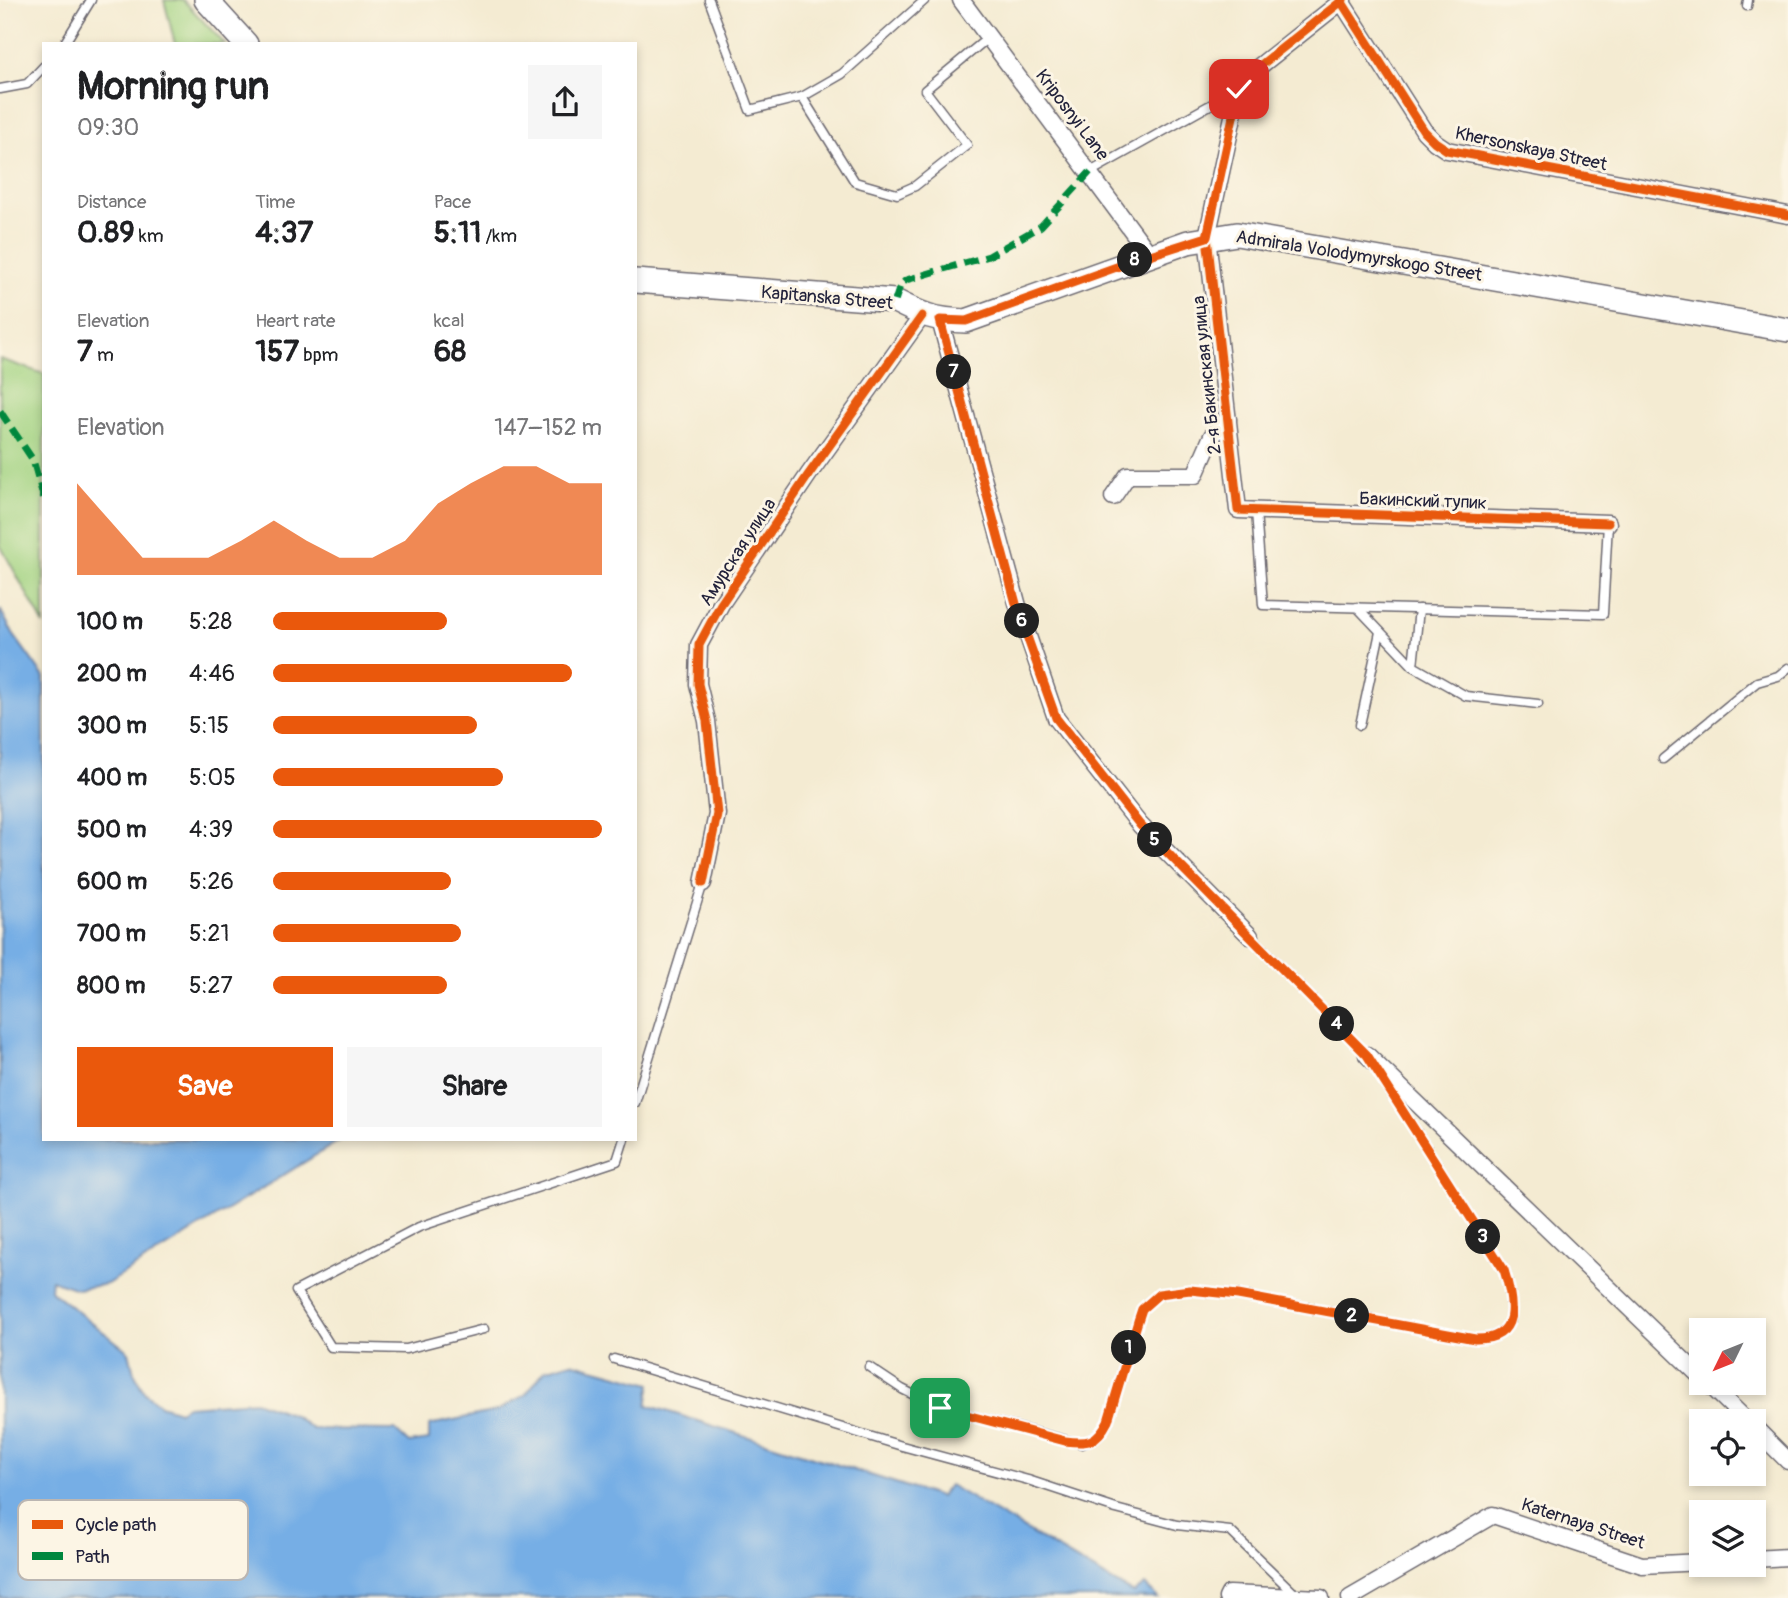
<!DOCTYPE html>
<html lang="en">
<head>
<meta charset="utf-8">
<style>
  body { margin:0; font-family:Pangolin,sans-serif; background:#f6f6f6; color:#202124; height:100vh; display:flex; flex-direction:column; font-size:26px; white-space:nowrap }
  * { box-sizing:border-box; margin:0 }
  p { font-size:23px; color:#757577 }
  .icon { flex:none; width:38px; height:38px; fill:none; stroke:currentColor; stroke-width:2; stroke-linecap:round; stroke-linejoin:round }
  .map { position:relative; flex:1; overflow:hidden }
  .drawer { position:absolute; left:42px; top:42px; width:595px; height:1099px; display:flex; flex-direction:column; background:#fff; border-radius:0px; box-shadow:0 4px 10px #0003 }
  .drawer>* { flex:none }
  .needle { width:46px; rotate:227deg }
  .buttons { position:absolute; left:1689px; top:1318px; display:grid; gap:14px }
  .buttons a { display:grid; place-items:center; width:77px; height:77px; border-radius:0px; background:#fff; box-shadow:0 4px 10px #0003; font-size:35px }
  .pin { position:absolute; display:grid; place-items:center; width:60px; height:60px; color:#fff; margin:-30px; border-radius:14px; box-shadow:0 4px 10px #0006 }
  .km { position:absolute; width:35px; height:35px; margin:-18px; border-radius:50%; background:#222; color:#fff; font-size:19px; line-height:35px; text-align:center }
  .round { display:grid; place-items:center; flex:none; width:74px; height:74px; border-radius:0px; background:#f6f6f6 }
  .head { display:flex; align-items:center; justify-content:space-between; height:119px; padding:0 35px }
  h1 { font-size:38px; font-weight:800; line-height:52px }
  .stats { display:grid; grid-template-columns:repeat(3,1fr); gap:10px; height:119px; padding:7px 35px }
  .stats div { display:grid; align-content:center }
  .stats b { font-size:30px; font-weight:800 }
  .stats small { font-size:19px; font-weight:400 }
  .stats p { font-size:19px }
  .chart { height:196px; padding:14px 35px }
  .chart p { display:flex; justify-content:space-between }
  .chart svg { width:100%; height:126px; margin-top:7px; fill:#ea580c; opacity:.7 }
  .cta { display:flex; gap:14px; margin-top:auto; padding:14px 35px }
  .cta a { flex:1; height:80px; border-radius:0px; background:#ea580c; color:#fff; font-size:28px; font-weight:800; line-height:80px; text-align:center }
  .cta a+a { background:#f6f6f6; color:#202124 }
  ul { padding:0 35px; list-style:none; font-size:23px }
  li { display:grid; grid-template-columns:112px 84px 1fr; align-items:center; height:52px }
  li i { height:18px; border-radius:9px; background:#ea580c }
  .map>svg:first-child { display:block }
</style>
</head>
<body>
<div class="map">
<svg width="1788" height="1598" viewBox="0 0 1788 1598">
  <rect width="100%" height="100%" fill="#fcf5e5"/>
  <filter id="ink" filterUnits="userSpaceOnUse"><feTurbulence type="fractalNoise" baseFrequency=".0143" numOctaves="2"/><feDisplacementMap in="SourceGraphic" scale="14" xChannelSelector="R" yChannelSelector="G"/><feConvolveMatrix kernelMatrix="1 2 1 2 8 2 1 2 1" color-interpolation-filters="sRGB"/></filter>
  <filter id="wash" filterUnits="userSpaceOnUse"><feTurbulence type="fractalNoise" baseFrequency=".00686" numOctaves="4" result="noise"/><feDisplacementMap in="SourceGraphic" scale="28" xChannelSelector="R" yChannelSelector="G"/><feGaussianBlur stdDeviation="1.57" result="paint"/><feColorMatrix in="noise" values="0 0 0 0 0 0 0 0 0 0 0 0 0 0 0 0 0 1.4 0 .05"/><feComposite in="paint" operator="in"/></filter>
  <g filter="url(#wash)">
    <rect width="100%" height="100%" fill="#f4ebd2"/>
    <g fill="#a3d382" stroke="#627a5e" stroke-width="2">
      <polygon points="164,0 183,0 225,44 175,44"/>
      <polygon points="0,359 44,374 44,625 0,545"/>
    </g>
    <polygon fill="#76aee5" stroke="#4c6890" stroke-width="2" points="0,609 13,634 44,677 44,1139 342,1139 107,1284 77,1289 51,1280 50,1290 129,1352 134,1373 144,1392 160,1405 179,1411 187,1406 255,1401 293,1415 312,1429 395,1430 409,1443 429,1440 429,1425 497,1411 525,1395 545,1370 571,1362 651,1384 647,1405 940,1497 949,1485 1124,1588 1134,1593 1145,1585 1158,1598 0,1598"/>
  </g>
  <g filter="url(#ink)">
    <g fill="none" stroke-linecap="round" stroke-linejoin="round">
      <defs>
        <g id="lane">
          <polyline points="709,0 750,110 802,97 842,74 925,0"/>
          <polyline points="1747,6 1748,0"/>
          <polyline points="64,44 91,0"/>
          <polyline points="0,89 27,84 44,66"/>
          <polyline points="802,97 855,182 897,194 915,186 967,145 925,90 989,37"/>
          <polyline points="1090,172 1237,90"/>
          <polyline points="1256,511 1263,605 1603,614 1608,523"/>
          <polyline points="1357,607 1413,666"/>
          <polyline points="1419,609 1413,666 1466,696 1538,704"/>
          <polyline points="1360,725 1380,632"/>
          <polyline points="1663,759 1757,682 1778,676 1788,668"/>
          <polyline points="1250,936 1368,1056"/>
          <polyline points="635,1103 703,883"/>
          <polyline points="484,1329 406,1349 331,1347 296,1291 419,1227 617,1161 624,1139"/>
          <polyline points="614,1359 902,1446 1028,1480 1116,1509 1177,1525 1230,1531 1296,1595"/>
          <path d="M869 1367 902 1389 940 1408 1082 1444C1095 1439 1102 1433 1108 1421L1138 1320 1142 1309 1159 1294 1190 1290 1238 1295 1475 1339C1521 1340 1514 1302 1504 1270L1381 1076"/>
        </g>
        <g id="street">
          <polyline points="961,0 1150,255"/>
          <polyline points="1343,0 1246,77 1239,89 1207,237 1238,510 1608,523"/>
          <polyline points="1341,1 1424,131 1435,142 1447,150 1788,215"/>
          <polyline points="940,320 1019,610 1056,718 1140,825 1250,936"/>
          <polyline points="1113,497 1128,475 1195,475 1212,436 1228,419"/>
          <polyline points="703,883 717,814 707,721 698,684 699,645 721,604 809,474 922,316"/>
          <polyline points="1367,1055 1701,1377"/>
          <polyline points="1707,1382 1747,1421"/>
          <polyline points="1754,1427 1788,1461"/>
          <polyline points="1754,1559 1788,1557"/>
          <polyline points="1227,1598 1229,1594 1321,1598"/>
          <polyline points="1350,1598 1493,1515 1642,1565 1701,1562"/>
        </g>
        <g id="secondary">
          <polyline points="206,0 246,44"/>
          <path d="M635 281 895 301C922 315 935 320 966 321L1188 242 1237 234 1788 330"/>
        </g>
      </defs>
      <use href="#lane" stroke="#6c6870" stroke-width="11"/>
      <use href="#street" stroke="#6c6870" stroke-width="19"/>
      <use href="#secondary" stroke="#6c6870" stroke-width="26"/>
      <use href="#lane" stroke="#fff" stroke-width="8"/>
      <use href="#street" stroke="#fff" stroke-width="16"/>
      <use href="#secondary" stroke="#fff" stroke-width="23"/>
      <g stroke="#00873e" stroke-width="7" stroke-dasharray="14 7" stroke-linecap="butt">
        <polyline points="895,301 900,286 906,280 989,256 1041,226 1090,172"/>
        <polyline points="0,411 33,460 44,499"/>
      </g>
      <defs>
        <g id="cycleway">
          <polyline points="1343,0 1246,77 1239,89 1207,237 1238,510 1608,523"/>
          <polyline points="1341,1 1424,131 1435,142 1447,150 1788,215"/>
          <polyline points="940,320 1019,610 1056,718 1140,825 1250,936"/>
          <polyline points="703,883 717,814 707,721 698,684 699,645 721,604 809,474 922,316"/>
        </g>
      </defs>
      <use href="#cycleway" stroke="#fcf5e5" stroke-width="13"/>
      <use href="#cycleway" stroke="#e8590c" stroke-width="9"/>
    </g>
  </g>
  <g fill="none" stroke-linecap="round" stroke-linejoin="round" filter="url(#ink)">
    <defs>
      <path id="route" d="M940 1408 1065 1441C1087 1444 1097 1443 1108 1421L1138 1321 1142 1309 1159 1294 1190 1290 1238 1295 1475 1339C1521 1340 1514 1302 1504 1270L1367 1055 1140 825 1056 718 1018 611 940 320 966 321 1150 255 1207 237 1239 89"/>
    </defs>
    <use href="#route" stroke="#fff" stroke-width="14"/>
    <use href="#route" stroke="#ea580c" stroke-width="9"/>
  </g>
  <g text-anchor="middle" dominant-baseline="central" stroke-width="6" stroke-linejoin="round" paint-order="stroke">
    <g font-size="18" fill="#22223b" stroke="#fcf5e5">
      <text transform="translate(1072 115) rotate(53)">Kriposnyi Lane</text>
      <text transform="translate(1531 149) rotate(12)">Khersonskaya Street</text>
      <text transform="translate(1359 256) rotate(9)">Admirala Volodymyrskogo Street</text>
      <text transform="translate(827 298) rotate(5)">Kapitanska Street</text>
      <text transform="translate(1207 375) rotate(-96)">2-я Бакинская улица</text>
      <text transform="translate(1423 501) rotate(2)">Бакинский тупик</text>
      <text transform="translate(738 552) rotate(-57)">Амурская улица</text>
      <text transform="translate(1583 1524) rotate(18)">Katernaya Street</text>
    </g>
  </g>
  <rect x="18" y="1500" width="230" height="80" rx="10" fill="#fcf5e5" stroke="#bbb6b2" stroke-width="2"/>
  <rect x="32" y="1520" width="31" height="9" fill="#e8590c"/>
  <rect x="32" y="1552" width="31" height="8" fill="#00873e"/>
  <g font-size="19" fill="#22223b">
    <text x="75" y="1531">Cycle path</text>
    <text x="75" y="1563">Path</text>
  </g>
</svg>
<div class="buttons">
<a><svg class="needle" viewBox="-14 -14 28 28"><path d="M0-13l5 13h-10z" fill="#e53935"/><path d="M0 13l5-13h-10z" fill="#757577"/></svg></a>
<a><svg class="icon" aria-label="locate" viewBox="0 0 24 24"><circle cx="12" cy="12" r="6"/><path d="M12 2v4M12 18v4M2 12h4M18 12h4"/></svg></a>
<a><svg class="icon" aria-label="layers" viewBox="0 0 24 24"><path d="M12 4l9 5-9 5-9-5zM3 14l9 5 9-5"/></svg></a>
</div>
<div class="pin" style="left:940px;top:1408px;background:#1e9e55"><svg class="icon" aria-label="arrive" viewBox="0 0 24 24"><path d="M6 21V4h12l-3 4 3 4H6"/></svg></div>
<div class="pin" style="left:1239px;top:89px;background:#d93025"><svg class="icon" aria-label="check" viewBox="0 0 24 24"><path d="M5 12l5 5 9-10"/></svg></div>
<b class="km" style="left:1129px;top:1348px">1</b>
<b class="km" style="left:1352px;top:1316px">2</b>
<b class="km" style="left:1483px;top:1237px">3</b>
<b class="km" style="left:1337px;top:1024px">4</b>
<b class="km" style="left:1155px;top:840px">5</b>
<b class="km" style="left:1022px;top:621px">6</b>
<b class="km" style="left:954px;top:372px">7</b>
<b class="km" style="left:1135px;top:260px">8</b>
<section class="drawer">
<div class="head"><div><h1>Morning run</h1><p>09:30</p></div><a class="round"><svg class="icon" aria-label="share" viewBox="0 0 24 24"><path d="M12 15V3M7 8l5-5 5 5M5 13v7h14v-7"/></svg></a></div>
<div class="stats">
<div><p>Distance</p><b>0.89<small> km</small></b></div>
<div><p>Time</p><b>4:37</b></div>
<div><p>Pace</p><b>5:11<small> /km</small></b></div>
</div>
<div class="stats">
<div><p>Elevation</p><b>7<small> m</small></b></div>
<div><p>Heart rate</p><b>157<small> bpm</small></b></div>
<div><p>kcal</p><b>68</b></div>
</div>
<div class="chart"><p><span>Elevation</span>147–152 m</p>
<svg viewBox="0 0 160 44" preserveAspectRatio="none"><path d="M0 44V12L10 25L20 38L30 38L40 38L50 32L60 25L70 32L80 38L90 38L100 32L110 19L120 12L130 6L140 6L150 12L160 12V44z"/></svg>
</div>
<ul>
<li><b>100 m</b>5:28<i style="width:53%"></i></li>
<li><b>200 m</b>4:46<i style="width:91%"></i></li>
<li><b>300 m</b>5:15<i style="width:62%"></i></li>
<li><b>400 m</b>5:05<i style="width:70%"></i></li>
<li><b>500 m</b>4:39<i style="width:100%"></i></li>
<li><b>600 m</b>5:26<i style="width:54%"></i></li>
<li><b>700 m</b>5:21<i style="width:57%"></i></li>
<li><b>800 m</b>5:27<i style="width:53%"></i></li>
</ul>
<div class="cta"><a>Save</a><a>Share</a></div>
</section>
</div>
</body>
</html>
